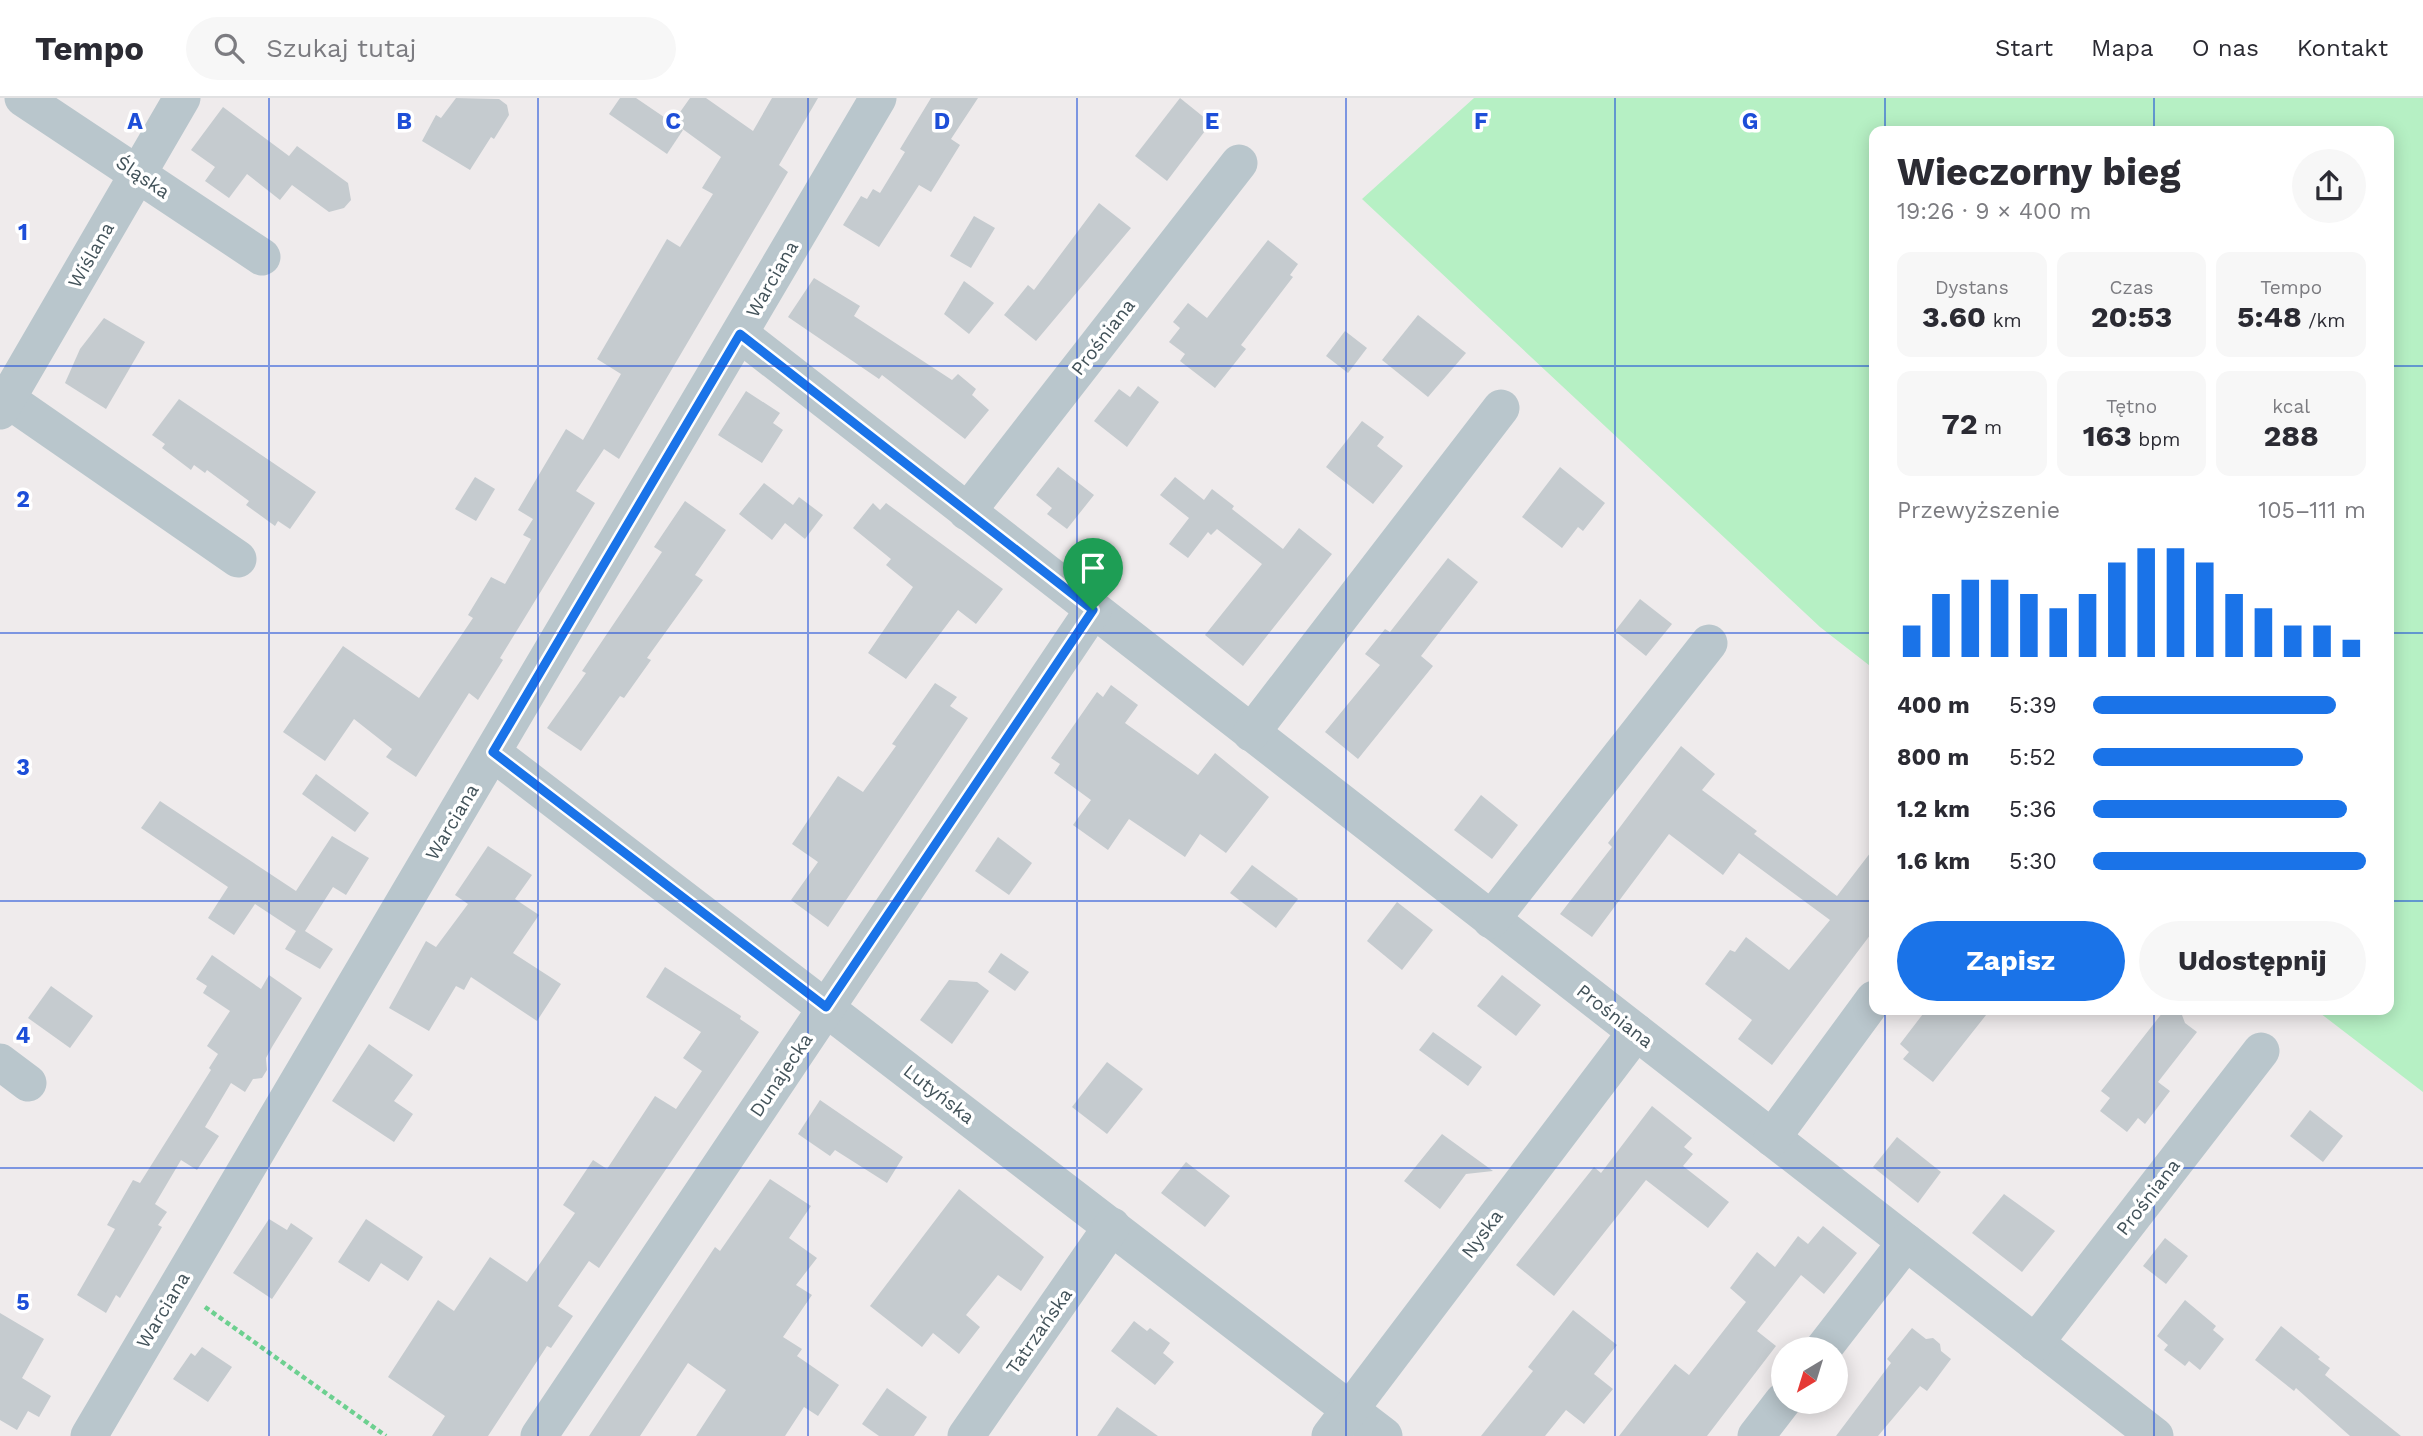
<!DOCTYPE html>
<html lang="pl">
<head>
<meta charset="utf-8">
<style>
  body { margin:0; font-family:"Work Sans",sans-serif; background:#f7f7f7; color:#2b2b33; height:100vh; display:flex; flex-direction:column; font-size:26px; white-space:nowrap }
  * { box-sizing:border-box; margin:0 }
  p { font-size:23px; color:#7c7c81 }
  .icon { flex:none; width:38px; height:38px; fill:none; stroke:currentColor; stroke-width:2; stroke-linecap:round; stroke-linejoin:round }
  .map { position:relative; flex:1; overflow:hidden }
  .side { position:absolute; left:1869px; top:28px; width:525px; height:889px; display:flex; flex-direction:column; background:#fff; border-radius:14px; box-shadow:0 4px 18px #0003 }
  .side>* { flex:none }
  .needle { width:46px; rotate:218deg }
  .buttons { position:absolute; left:1771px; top:1239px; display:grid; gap:14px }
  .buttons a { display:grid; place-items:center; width:77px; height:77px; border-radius:50%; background:#fff; box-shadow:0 4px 18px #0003; font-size:35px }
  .pin { position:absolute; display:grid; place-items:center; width:60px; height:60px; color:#fff; margin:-72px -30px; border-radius:50% 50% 50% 0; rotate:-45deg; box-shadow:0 0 7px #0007 }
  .pin .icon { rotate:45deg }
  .round { display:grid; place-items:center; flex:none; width:74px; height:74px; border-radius:37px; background:#f7f7f7 }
  .overview { display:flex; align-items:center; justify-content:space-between; height:119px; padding:0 28px }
  h1 { font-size:38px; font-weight:700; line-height:52px }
  .figures { display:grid; grid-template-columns:repeat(3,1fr); gap:10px; height:119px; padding:7px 28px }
  .figures div { display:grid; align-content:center; border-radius:14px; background:#f7f7f7; text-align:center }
  .figures b { font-size:30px; font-weight:700 }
  .figures small { font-size:19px; font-weight:400 }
  .figures p { font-size:19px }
  .chart { height:196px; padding:14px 28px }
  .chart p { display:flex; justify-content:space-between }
  .chart svg { width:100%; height:126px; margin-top:7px; stroke:#1a73e8; stroke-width:6 }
  .action { display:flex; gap:14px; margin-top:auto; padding:14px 28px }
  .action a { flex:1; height:80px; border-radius:42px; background:#1a73e8; color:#fff; font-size:28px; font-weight:700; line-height:80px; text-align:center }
  .action a+a { background:#f7f7f7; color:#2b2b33 }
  ul { padding:0 28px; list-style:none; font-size:23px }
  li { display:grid; grid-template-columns:112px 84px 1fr; align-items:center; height:52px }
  li i { height:18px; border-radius:9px; background:#1a73e8 }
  header { display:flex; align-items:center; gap:42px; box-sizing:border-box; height:98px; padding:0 35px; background:#fff; border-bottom:2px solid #e1e1e2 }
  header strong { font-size:33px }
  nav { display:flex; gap:38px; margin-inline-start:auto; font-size:24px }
  .search { width:490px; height:63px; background:#f7f7f7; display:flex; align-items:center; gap:18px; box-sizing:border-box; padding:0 24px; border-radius:38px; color:#7c7c81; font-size:26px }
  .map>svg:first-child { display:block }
</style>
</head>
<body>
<header>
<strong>Tempo</strong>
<div class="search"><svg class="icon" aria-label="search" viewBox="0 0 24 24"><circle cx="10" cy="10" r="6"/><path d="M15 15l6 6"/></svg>Szukaj tutaj</div>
<nav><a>Start</a><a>Mapa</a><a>O nas</a><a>Kontakt</a></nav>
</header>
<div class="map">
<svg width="2423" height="1338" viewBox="0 0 2423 1338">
  <rect width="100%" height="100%" fill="#efebec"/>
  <polygon fill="#b6f0c4" points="1474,0 2423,0 2423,994 2316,912 2389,912 2389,33 1874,33 1874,571 1820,529 1362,101"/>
  <g fill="#c5cbcf">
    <polygon points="456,0 499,1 507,7 509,17 494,41 491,39 470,72 422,43 436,17 441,20"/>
    <polygon points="620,0 636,0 683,32 667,56 609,16"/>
    <polygon points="690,0 706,0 753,33 772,0 818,0 779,67 788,74 619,361 604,351 576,393 595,405 500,560 503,562 478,602 469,595 416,679 386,659 392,651 354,621 325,663 283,634 343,548 419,600 473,520 468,517 491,479 505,486 531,441 523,437 533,421 518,412 566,331 583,342 621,276 597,261 667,141 680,149 713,96 702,90 721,59 673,24"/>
    <polygon points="931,0 978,0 951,41 960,47 931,94 919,87 879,149 843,127 861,98 867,101 873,91 880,95 905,54 900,51"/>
    <polygon points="1180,0 1211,25 1167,83 1135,58"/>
    <polygon points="223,9 289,58 297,48 348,85 351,102 344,110 329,114 292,87 280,102 247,76 229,100 205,83 215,69 191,52"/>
    <polygon points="1099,105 1131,130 1036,243 1004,217 1028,187 1034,192"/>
    <polygon points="974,118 995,130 971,170 950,158"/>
    <polygon points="1268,142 1298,166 1290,177 1293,179 1241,247 1246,251 1215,290 1180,263 1185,256 1169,244 1180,230 1173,224 1188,205 1207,220"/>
    <polygon points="814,180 860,208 854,218 952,282 958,276 976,291 972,297 989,312 965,341 882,277 879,281 788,219"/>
    <polygon points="964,183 994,205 969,236 944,216"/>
    <polygon points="1418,217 1466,255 1428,299 1382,262"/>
    <polygon points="104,220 145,244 106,311 65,285 80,251"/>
    <polygon points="1345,233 1367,250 1348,275 1326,258"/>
    <polygon points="1138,288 1159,304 1127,349 1094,323 1119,291 1130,299"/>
    <polygon points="746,293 780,315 773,325 783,332 762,365 718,337"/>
    <polygon points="179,301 316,394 290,431 278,423 275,428 246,407 249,403 207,372 205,375 194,367 191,372 162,350 165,346 152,337"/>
    <polygon points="1362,323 1384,339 1377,348 1403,368 1373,406 1326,369"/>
    <polygon points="1058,369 1094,397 1067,431 1047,416 1052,410 1036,397"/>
    <polygon points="1560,369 1605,405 1583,433 1578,429 1562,450 1522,419"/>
    <polygon points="475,379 495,391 476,423 455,411"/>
    <polygon points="1175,379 1204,402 1212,391 1234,408 1232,411 1283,451 1299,430 1332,456 1243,568 1205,537 1262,466 1217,431 1211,437 1208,434 1188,460 1169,446 1189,420 1160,397"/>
    <polygon points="764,385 793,407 799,399 823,417 805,441 785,425 772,442 739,416"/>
    <polygon points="685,403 726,432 695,477 703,482 647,560 651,562 624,600 620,598 581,653 547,630 586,575 582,573 662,454 654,449"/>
    <polygon points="873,405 880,412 886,405 1003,491 976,526 958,512 906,581 868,555 913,489 886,467 891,461 853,430"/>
    <polygon points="1448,460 1478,484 1421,558 1433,568 1358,661 1325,634 1380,567 1365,556 1385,531 1390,534"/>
    <polygon points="1640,501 1672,526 1646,558 1615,533"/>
    <polygon points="935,585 957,599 950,608 968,620 828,829 791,802 818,764 792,746 838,678 863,694 896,648 892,646"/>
    <polygon points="1111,587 1138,607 1125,625 1198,677 1215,655 1269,699 1226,755 1200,736 1185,759 1129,721 1108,752 1073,727 1091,702 1054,675 1060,666 1051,660 1097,594 1103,599"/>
    <polygon points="1681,648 1715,676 1702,692 1757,733 1754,736 1837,798 1874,750 1874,832 1772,967 1738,941 1752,922 1705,886 1730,852 1735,854 1746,839 1789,872 1830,822 1739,755 1723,777 1669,736 1592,839 1560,816 1612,749 1608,745"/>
    <polygon points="316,676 369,715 355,734 302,696"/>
    <polygon points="1481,697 1518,727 1492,761 1454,732"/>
    <polygon points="160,703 296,793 332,738 369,760 346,797 333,789 305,833 333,851 320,871 285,851 296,833 255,806 234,837 208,820 228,789 141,730"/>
    <polygon points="998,739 1032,765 1009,797 975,773"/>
    <polygon points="488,748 532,777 515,801 539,817 513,855 561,886 537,923 471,879 464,892 456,888 429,933 389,910 426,843 436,849 468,806 455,797"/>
    <polygon points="1252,767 1298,801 1276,830 1230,795"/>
    <polygon points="1397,804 1433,832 1402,872 1367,843"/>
    <polygon points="1001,855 1029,874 1015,893 988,874"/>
    <polygon points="212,857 261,891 269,877 302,900 272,949 266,960 267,972 262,980 253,981 245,994 231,985 205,1029 219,1038 197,1072 181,1062 155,1106 167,1114 158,1127 162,1129 120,1200 116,1197 106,1215 77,1197 115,1131 107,1127 133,1082 140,1085 211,972 209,970 218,956 207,948 230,913 203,895 207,888 196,881"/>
    <polygon points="665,869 741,918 740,921 759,934 599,1170 589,1163 558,1208 573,1218 551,1250 547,1248 488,1338 432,1338 445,1318 388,1279 438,1202 454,1213 490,1159 527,1184 575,1115 563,1107 593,1062 607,1071 655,998 676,1011 702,973 683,960 701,934 646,899"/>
    <polygon points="1502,877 1541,907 1516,938 1477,908"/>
    <polygon points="949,882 977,884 989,893 952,946 920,922"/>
    <polygon points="51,888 93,918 70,950 28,920"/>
    <polygon points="1926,912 1990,912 1933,984 1903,961 1909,954 1900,946"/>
    <polygon points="2163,914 2182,917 2185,925 2197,934 2158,984 2170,993 2145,1026 2138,1020 2127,1034 2100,1013 2110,1000 2101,993"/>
    <polygon points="1433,934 1482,969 1468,988 1419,952"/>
    <polygon points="369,946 413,977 394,1003 413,1016 394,1044 332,1003"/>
    <polygon points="1107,964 1143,991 1107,1036 1072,1009"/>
    <polygon points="820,1002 903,1059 887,1085 835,1052 830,1058 798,1036"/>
    <polygon points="1652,1008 1692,1040 1684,1049 1693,1056 1683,1068 1729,1104 1708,1130 1646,1082 1554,1198 1516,1167 1594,1069 1601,1075"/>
    <polygon points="2310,1012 2343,1038 2323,1064 2290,1038"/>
    <polygon points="1442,1036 1493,1073 1466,1076 1440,1111 1404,1083"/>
    <polygon points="1897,1039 1941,1074 1918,1105 1873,1069"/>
    <polygon points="1186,1064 1230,1098 1205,1129 1161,1095"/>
    <polygon points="770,1081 811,1108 789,1140 817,1160 796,1187 812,1197 783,1239 802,1251 797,1258 839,1287 818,1318 804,1309 785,1338 696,1338 726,1292 688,1265 640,1338 589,1338 715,1149 720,1153"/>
    <polygon points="959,1091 1044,1159 1021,1193 998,1177 966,1217 980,1229 959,1256 933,1235 922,1249 870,1208"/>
    <polygon points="2004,1096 2055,1133 2022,1174 1972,1135"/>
    <polygon points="269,1121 287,1132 291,1125 313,1140 272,1201 233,1175"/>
    <polygon points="366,1121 423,1159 408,1183 381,1165 369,1184 338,1164"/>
    <polygon points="1823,1128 1857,1155 1824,1196 1801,1177 1757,1233 1776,1248 1707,1338 1619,1338 1675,1266 1689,1277 1746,1204 1730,1190 1757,1154 1775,1169 1798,1138 1808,1146"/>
    <polygon points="2165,1140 2188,1158 2166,1186 2143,1168"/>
    <polygon points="2185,1202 2216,1228 2213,1232 2224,1241 2200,1272 2189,1263 2185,1268 2164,1252 2168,1247 2157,1238"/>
    <polygon points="1573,1212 1617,1247 1594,1276 1613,1291 1584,1326 1566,1312 1545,1338 1481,1338 1533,1273 1528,1269"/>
    <polygon points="0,1215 44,1241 22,1280 51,1298 39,1319 28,1313 17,1332 0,1322"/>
    <polygon points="1134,1223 1147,1233 1150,1230 1170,1245 1163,1255 1174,1264 1155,1287 1111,1253"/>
    <polygon points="2281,1228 2320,1259 2318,1261 2330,1270 2325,1277 2401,1338 2350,1338 2296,1290 2294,1293 2255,1262"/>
    <polygon points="1912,1230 1926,1241 1933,1240 1940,1246 1941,1253 1951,1261 1927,1293 1920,1288 1878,1338 1836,1338 1891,1265 1887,1261"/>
    <polygon points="202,1249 232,1269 208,1304 173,1281 191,1255 195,1258"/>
    <polygon points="887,1290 927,1319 914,1338 879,1338 862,1326"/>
    <polygon points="1117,1309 1158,1338 1097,1338"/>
  </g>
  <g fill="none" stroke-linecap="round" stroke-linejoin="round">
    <polyline stroke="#6dd090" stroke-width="4.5" stroke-dasharray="5 3.5" stroke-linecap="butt" points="205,1209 386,1338"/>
    <g stroke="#b9c6cc" stroke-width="37">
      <polyline points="23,0 262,159"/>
      <polyline points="740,236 2155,1338"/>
      <polyline points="7,301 238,461"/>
      <polyline points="0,313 182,0"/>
      <polyline points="967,414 1239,65"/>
      <polyline points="1251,635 1501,310"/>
      <polyline points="493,655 1384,1338"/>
      <polyline points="1491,822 1709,545"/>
      <polyline points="0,964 28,985"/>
      <polyline points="1772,1040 1874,901"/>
      <polyline points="2035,1245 2261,953"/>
      <polyline points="1823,1251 1906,1144"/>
      <polyline points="89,1338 878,0"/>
      <polyline points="539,1338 1093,512"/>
      <polyline points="966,1338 1112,1128"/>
      <polyline points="1330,1338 1636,934"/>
      <polyline points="1756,1338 1783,1303"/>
    </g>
  </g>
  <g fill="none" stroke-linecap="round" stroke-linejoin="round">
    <defs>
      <polygon id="route" points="740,236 1093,512 826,909 493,654"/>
    </defs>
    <use href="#route" stroke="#fff" stroke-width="14"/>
    <use href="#route" stroke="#1a73e8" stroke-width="9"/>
  </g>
  <path fill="none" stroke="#1d4ed8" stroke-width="2" stroke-opacity="0.55" d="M269 0V1338M538 0V1338M808 0V1338M1077 0V1338M1346 0V1338M1615 0V1338M1885 0V33M2154 0V33M0 268H1874M2389 268H2423M0 535H1874M2389 535H2423M0 803H1874M2389 803H2423M1885 912V1338M2154 912V1338M0 1070H2423"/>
  <g text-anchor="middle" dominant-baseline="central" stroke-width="7" stroke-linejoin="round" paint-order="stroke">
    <g font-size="19" fill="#43535a" stroke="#fff">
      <text transform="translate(143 79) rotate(34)">Śląska</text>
      <text transform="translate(91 157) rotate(-60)">Wiślana</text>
      <text transform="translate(772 181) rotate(-60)">Warciana</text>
      <text transform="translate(1103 239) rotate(-52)">Prośniana</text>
      <text transform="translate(452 724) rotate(-59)">Warciana</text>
      <text transform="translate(1615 918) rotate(38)">Prośniana</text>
      <text transform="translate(781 977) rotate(-56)">Dunajecka</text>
      <text transform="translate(939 996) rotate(38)">Lutyńska</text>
      <text transform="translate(2148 1099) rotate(-52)">Prośniana</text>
      <text transform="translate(1482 1136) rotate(-53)">Nyska</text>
      <text transform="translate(163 1212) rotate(-59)">Warciana</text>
      <text transform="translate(1039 1233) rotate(-55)">Tatrzańska</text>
    </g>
  </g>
  <g font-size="23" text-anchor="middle" font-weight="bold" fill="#1d4ed8" stroke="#fff" stroke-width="7" stroke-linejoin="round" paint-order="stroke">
    <text x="135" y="31">A</text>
    <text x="404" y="31">B</text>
    <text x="673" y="31">C</text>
    <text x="942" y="31">D</text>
    <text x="1212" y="31">E</text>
    <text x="1481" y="31">F</text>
    <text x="1750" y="31">G</text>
    <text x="23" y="142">1</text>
    <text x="23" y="409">2</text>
    <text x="23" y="677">3</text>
    <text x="23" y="945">4</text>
    <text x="23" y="1212">5</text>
  </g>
</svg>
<div class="buttons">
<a><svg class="needle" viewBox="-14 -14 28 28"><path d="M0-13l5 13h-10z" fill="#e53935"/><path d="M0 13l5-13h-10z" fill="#7c7c81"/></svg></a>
</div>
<div class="pin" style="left:1093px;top:512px;background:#1e9e55"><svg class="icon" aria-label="arrive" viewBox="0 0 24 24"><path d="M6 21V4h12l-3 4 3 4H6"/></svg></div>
<section class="side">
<div class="overview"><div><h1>Wieczorny bieg</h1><p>19:26 · 9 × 400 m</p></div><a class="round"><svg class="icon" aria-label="share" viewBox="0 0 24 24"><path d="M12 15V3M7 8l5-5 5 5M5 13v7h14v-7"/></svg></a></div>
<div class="figures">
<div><p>Dystans</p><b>3.60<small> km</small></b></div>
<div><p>Czas</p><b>20:53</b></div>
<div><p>Tempo</p><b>5:48<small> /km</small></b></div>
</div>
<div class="figures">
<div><b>72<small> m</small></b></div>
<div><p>Tętno</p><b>163<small> bpm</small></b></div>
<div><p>kcal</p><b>288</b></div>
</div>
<div class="chart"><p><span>Przewyższenie</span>105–111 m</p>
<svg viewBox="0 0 160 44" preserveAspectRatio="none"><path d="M5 44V33M15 44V22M25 44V17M35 44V17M45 44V22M55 44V27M65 44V22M75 44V11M85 44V6M95 44V6M105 44V11M115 44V22M125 44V27M135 44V33M145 44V33M155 44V38"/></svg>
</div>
<ul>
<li><b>400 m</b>5:39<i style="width:89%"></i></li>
<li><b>800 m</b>5:52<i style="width:77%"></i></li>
<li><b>1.2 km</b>5:36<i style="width:93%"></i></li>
<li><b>1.6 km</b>5:30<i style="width:100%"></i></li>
</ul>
<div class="action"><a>Zapisz</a><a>Udostępnij</a></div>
</section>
</div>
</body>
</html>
